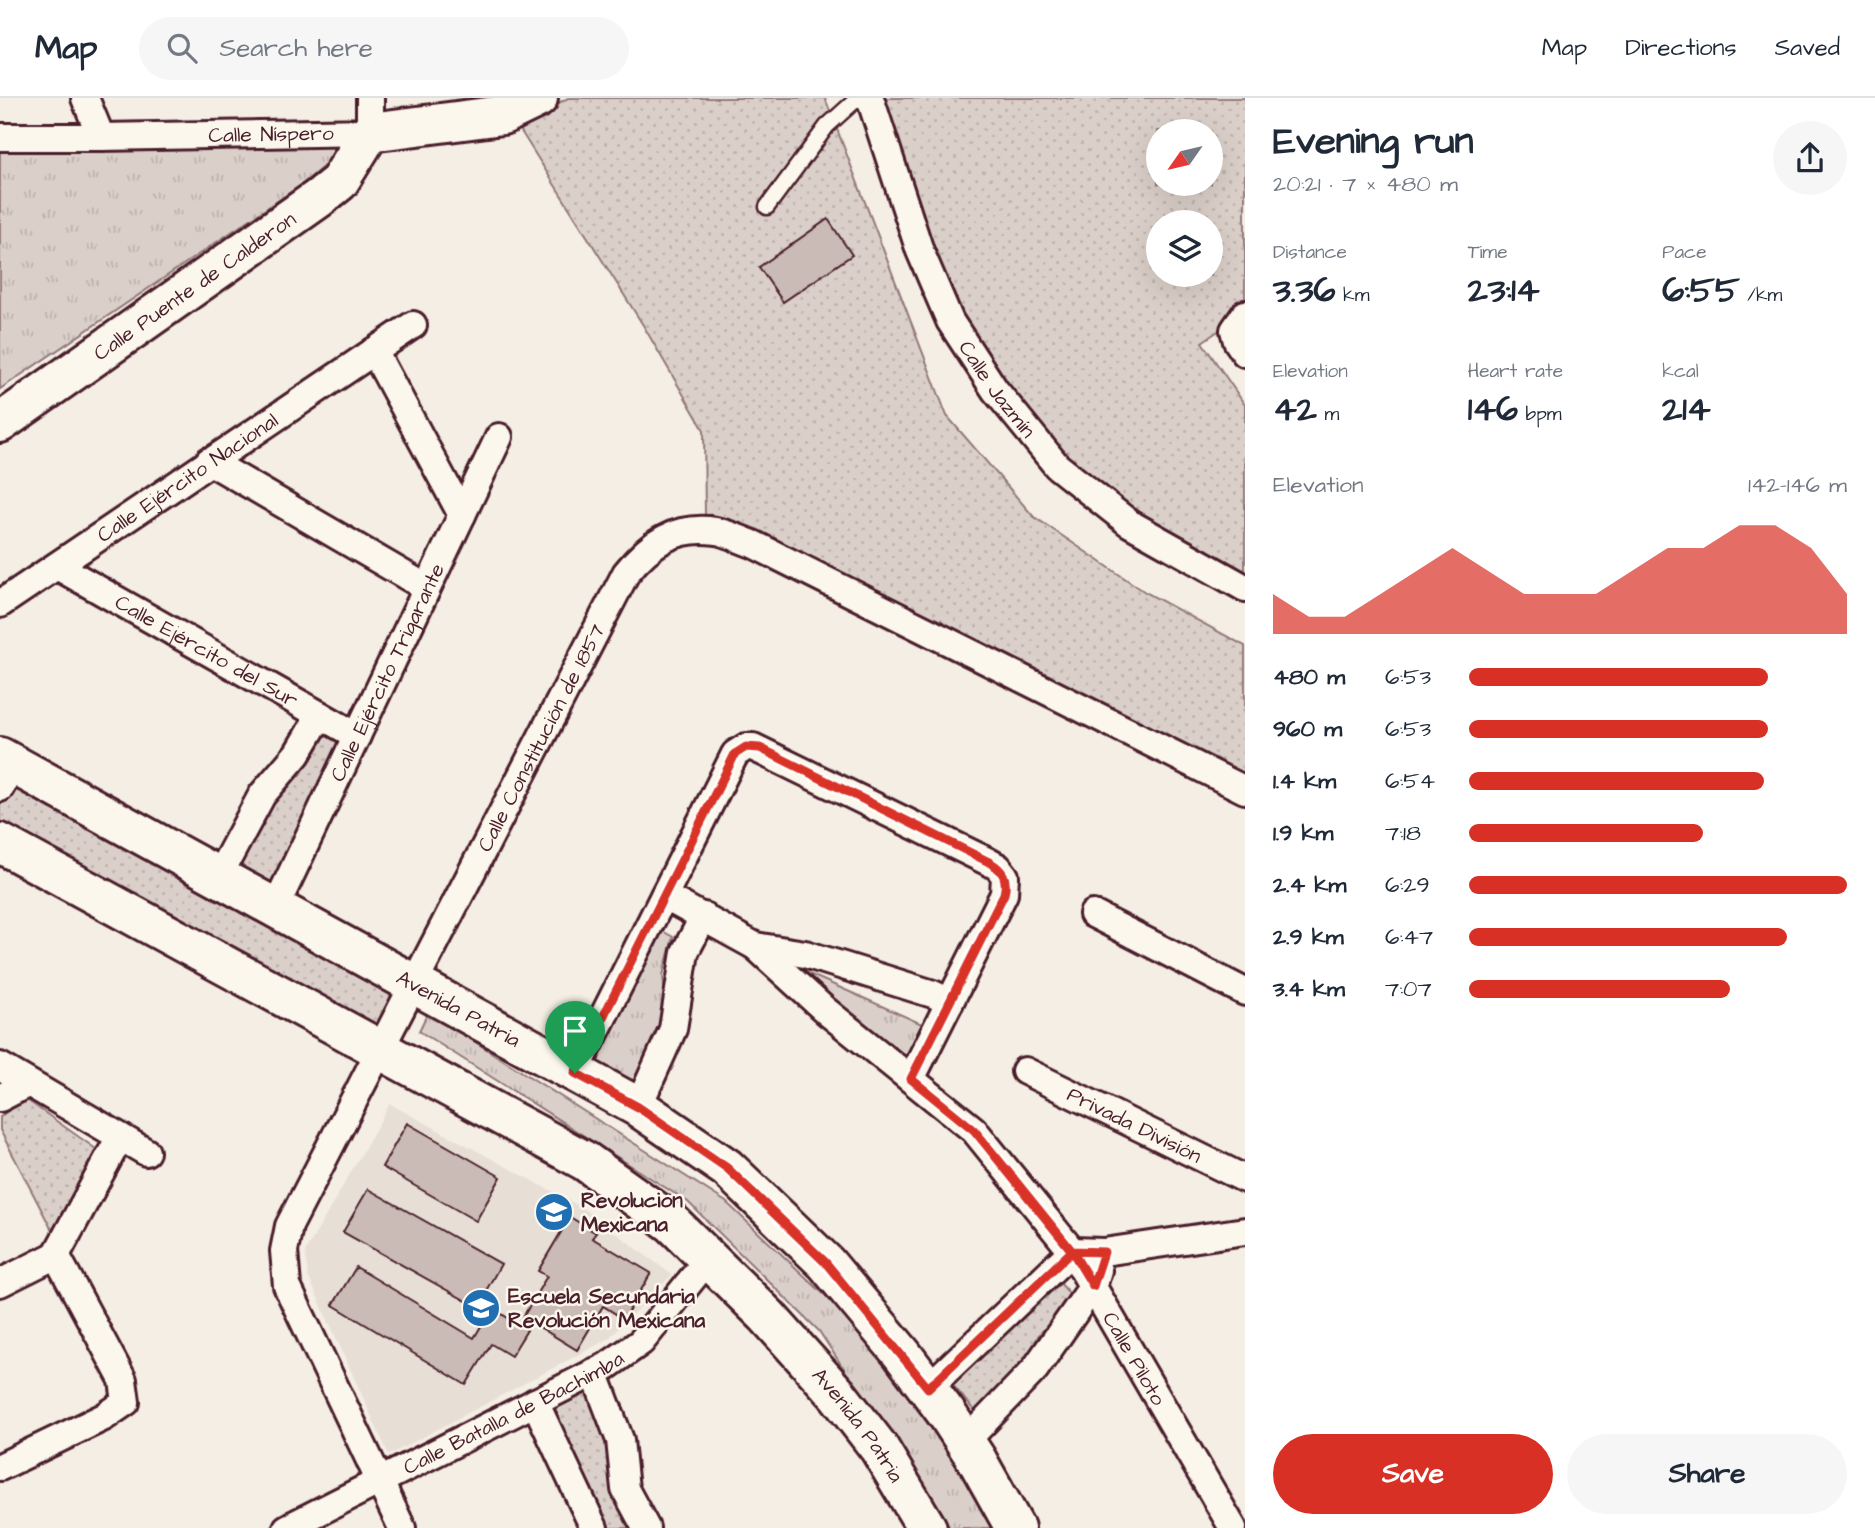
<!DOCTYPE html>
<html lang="en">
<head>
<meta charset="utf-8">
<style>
  body { margin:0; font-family:"Architects Daughter",sans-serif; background:#f6f6f7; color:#1f2937; height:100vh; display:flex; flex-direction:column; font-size:26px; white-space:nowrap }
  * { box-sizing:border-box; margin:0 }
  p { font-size:23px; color:#747a83 }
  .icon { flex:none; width:38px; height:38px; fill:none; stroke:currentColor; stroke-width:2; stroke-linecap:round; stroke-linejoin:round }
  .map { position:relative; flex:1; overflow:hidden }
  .details { display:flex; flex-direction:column; background:#fff; width:630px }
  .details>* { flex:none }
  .needle { width:46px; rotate:236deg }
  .controls { position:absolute; left:1146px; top:21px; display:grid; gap:14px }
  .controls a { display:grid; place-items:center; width:77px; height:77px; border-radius:50%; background:#fff; box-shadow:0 7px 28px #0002; font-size:35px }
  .pin { position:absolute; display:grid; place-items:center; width:60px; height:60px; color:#fff; margin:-72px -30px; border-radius:50% 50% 50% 0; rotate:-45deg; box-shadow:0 0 7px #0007 }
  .pin .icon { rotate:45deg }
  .round { display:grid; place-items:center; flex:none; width:74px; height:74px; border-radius:37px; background:#f6f6f7 }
  .overview { display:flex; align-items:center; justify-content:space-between; height:119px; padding:0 28px }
  h1 { font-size:38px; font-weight:700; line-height:52px }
  .stats { display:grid; grid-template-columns:repeat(3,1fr); gap:10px; height:119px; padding:7px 28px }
  .stats div { display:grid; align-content:center }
  .stats b { font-size:35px; font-weight:700 }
  .stats small { font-size:19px; font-weight:400 }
  .stats p { font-size:19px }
  .chart { height:196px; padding:14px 28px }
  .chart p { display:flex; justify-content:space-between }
  .chart svg { width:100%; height:126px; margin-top:7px; fill:#d93025; opacity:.7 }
  .cta { display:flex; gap:14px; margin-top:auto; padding:14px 28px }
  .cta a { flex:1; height:80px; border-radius:42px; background:#d93025; color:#fff; font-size:28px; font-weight:700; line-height:80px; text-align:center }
  .cta a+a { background:#f6f6f7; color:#1f2937 }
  ul { padding:0 28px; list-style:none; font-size:23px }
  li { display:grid; grid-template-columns:112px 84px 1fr; align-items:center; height:52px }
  li i { height:18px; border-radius:9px; background:#d93025 }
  header { display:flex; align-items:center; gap:42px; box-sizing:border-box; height:98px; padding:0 35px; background:#fff; border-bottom:2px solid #e0e1e3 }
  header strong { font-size:33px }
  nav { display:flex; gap:38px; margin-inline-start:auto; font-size:24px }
  .search { width:490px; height:63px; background:#f6f6f7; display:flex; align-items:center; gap:18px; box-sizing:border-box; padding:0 24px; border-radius:38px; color:#747a83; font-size:26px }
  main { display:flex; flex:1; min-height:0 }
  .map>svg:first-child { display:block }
</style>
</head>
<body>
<header>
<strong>Map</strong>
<div class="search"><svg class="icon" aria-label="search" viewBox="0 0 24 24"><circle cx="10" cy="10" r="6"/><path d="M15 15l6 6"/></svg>Search here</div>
<nav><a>Map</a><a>Directions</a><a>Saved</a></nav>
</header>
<main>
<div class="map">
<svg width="1245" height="1430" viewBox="0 0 1245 1430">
  <defs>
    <pattern id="grass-dots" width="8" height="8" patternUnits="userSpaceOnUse" patternTransform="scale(1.75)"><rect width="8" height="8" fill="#dbd0c9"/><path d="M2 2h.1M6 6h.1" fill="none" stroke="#bdb2ad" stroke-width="1.8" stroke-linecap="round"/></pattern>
    <pattern id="park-tufts" width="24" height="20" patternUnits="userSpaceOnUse" patternTransform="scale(1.75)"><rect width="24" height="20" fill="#dbd0c9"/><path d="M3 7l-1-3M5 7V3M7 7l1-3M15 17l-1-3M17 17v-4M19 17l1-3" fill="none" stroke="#bdb2ad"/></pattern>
  </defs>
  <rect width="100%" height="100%" fill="#f4eee4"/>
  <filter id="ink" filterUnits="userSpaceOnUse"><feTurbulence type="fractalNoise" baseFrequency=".0143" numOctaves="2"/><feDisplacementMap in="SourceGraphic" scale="14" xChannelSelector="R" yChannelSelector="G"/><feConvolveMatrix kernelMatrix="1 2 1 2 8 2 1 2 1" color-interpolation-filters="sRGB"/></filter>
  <g filter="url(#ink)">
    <polygon fill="#e7dfd6" points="390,1006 581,1109 672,1177 608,1241 389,1357 308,1178 305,1154"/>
    <g fill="url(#grass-dots)" stroke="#92787a" stroke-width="2" fill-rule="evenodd">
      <polygon points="568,0 825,0 947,318 1033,418 1145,494 1245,548 1245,693 705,418 704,332 643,227 517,27"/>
      <path d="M866 0H1245V215L1202 244 1245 307V491L1129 425 995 292ZM1158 33H1211V86H1158ZM1158 124H1211V177H1158Z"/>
      <polygon points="320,617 357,638 275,810 218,779"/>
      <polygon points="14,666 400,888 373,947 0,745 0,697"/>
      <polygon points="24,1000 96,1051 54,1136 0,1032 0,1019"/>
      <polygon points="1059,1184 1076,1203 1039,1236 1025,1265 976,1315 952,1286"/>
      <polygon points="590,1276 646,1430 598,1430 535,1304"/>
    </g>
    <g fill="url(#park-tufts)" stroke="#92787a" stroke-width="2">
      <polygon points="345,41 331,62 301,87 0,291 0,47"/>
      <polygon points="655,829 673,839 663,877 666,910 631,998 586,973"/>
      <polygon points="798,871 922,926 906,959 825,895"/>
      <polygon points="428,914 726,1104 865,1235 1000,1430 948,1430 819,1233 688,1104 419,933"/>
    </g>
    <g fill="#cabbb6" stroke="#4a1f2b" stroke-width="2">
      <polygon points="828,121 852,157 783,204 759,169"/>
      <polygon points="407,1025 501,1079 476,1123 382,1069"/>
      <polygon points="368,1091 501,1166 477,1209 343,1134"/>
      <polygon points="570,1119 596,1135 592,1140 651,1175 624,1221 603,1208 577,1252 523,1219 547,1178 538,1173"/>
      <polygon points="356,1169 474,1240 492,1210 527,1232 511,1258 491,1246 466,1287 333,1207"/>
    </g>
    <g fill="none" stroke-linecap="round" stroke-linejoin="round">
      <defs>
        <polyline id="lane" points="767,109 827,28 858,0"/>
        <g id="street">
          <polyline points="85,0 101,39"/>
          <path id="s1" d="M870 0 920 153 950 223 995 292 1057 368 1129 425 1245 490"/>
          <path id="s2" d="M0 39H101L370 34V0"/>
          <polyline points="1245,216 1234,232 1237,243 1245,255"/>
          <polyline points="374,253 462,417"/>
          <polyline points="209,363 427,490"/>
          <path id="s3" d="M57 468 357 638"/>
          <path id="s4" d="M0 506 413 227"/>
          <polyline points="0,690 14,666"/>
          <polyline points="218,779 262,697 297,656 320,617"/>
          <path id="s5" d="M664 798 755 848 826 913 974 1032 1072 1153 1233 1430"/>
          <path id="s6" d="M275 810 499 339"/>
          <polyline points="1093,816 1245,894"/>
          <polyline points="755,848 805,856 933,896 950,904"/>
          <polyline points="0,968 146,1054"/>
          <path id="s7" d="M1025 973 1245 1081"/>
          <polyline points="575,975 735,656 746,649 753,649 989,764 998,769 1005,778 1004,796 911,981"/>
          <polyline points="0,1000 27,986"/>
          <polyline points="638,1009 673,931 685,854 704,818"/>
          <polyline points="56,1157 120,1039"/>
          <polyline points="0,1185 56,1157"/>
          <polyline points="594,1274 620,1342 625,1391 646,1430"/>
          <polyline points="928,1290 1072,1153 1104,1154 1245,1133"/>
          <polyline points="535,1304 594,1430"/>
          <polyline points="965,1344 1035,1271 1093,1188 1098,1172"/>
          <polyline points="0,1369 104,1319 126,1304 123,1282 56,1157"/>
          <path id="s8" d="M287 1430 607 1268 641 1244 709 1160"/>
          <path id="s9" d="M402 1430 287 1188 284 1153 289 1128 626 475C650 445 676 427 716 433 728 435 741 442 753 446L1245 692"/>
        </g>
        <g id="secondary">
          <path id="s10" d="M0 325 319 100 339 84 370 34 503 17 538 0"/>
          <path id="s11" d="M0 659 638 1009 727 1070 826 1165 902 1256 947 1316 977 1362 1015 1430"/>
          <path id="s12" d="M0 745 585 1063 672 1125 767 1218 838 1297 879 1350 927 1430"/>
        </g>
      </defs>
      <use href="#lane" stroke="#4a1f2b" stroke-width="19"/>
      <use href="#street" stroke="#4a1f2b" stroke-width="32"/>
      <use href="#secondary" stroke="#4a1f2b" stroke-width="44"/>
      <use href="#lane" stroke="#fbf7ec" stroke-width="14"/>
      <use href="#street" stroke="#fbf7ec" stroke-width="26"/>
      <use href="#secondary" stroke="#fbf7ec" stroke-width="38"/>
    </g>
  </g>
  <g fill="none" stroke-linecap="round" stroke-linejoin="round" filter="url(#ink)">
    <defs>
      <path id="route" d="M575 975 638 1009 727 1070 826 1165 928 1290 1072 1153 1093 1188 1104 1154 1072 1153 974 1032 911 981 1004 796C1008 780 1003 772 989 764L760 650 746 649 735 656 575 975"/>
    </defs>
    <use href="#route" stroke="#fff" stroke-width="14"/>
    <use href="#route" stroke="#d93025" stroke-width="9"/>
  </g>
  <defs>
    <symbol id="school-disc" viewBox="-11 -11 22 22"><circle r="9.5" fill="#1f6fb2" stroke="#fbf7ec"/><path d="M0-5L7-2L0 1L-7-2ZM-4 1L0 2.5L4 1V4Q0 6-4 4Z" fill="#fff"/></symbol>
  </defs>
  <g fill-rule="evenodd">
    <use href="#school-disc" x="532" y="1092" width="44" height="44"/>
    <use href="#school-disc" x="459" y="1188" width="44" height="44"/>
  </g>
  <g text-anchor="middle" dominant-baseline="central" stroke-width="5" stroke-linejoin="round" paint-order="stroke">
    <g font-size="21" fill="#4a1f2b" stroke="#fbf7ec">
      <text stroke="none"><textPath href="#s2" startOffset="271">Calle Níspero</textPath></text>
      <text stroke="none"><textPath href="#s10" startOffset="238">Calle Puente de Calderon</textPath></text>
      <text stroke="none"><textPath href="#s1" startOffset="320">Calle Jazmín</textPath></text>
      <text stroke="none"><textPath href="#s4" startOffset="226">Calle Ejército Nacional</textPath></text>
      <text stroke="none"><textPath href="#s3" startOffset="172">Calle Ejército del Sur</textPath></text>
      <text stroke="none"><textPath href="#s6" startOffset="261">Calle Ejército Trigarante</textPath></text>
      <text stroke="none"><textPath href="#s9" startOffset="878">Calle Constitución de 1857</textPath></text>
      <text stroke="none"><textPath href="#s11" startOffset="523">Avenida Patria</textPath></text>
      <text stroke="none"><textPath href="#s7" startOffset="122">Privada División</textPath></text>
      <text stroke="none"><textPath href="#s5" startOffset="670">Calle Piloto</textPath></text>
      <text stroke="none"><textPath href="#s8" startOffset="254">Calle Batalla de Bachimba</textPath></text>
      <text stroke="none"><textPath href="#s12" startOffset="1048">Avenida Patria</textPath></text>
    </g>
    <g font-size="21" font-weight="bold" fill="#4a1f2b" stroke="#fbf7ec" text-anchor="start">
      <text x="581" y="1102">Revolucion<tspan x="581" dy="24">Mexicana</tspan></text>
      <text x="508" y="1198">Escuela Secundaria<tspan x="508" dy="24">Revolución Mexicana</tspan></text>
    </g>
  </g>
</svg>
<div class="controls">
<a><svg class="needle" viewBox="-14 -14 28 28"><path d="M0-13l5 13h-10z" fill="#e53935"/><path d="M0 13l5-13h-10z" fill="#747a83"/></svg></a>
<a><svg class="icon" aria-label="layers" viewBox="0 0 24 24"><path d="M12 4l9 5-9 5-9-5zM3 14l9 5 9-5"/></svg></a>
</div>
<div class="pin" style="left:575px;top:975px;background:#1e9e55"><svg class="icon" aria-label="arrive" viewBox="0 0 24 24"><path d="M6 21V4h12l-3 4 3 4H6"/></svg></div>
</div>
<section class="details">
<div class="overview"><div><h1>Evening run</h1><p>20:21 · 7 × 480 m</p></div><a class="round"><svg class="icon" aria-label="share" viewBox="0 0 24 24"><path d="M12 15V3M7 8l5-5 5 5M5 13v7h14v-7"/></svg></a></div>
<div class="stats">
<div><p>Distance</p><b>3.36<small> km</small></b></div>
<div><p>Time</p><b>23:14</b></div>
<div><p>Pace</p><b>6:55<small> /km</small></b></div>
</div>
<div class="stats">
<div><p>Elevation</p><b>42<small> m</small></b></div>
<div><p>Heart rate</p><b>146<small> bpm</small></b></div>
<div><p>kcal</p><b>214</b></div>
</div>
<div class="chart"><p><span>Elevation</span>142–146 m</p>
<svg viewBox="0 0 160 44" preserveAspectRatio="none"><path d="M0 44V30L10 38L20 38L30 30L40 22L50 14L60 22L70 30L80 30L90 30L100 22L110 14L120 14L130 6L140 6L150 14L160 30V44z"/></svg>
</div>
<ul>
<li><b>480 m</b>6:53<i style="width:79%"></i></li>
<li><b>960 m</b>6:53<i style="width:79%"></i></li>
<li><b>1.4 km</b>6:54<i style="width:78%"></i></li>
<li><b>1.9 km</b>7:18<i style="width:62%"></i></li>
<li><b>2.4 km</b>6:29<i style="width:100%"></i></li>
<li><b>2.9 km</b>6:47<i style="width:84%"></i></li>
<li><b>3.4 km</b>7:07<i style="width:69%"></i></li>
</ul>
<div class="cta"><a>Save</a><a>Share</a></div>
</section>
</main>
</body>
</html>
